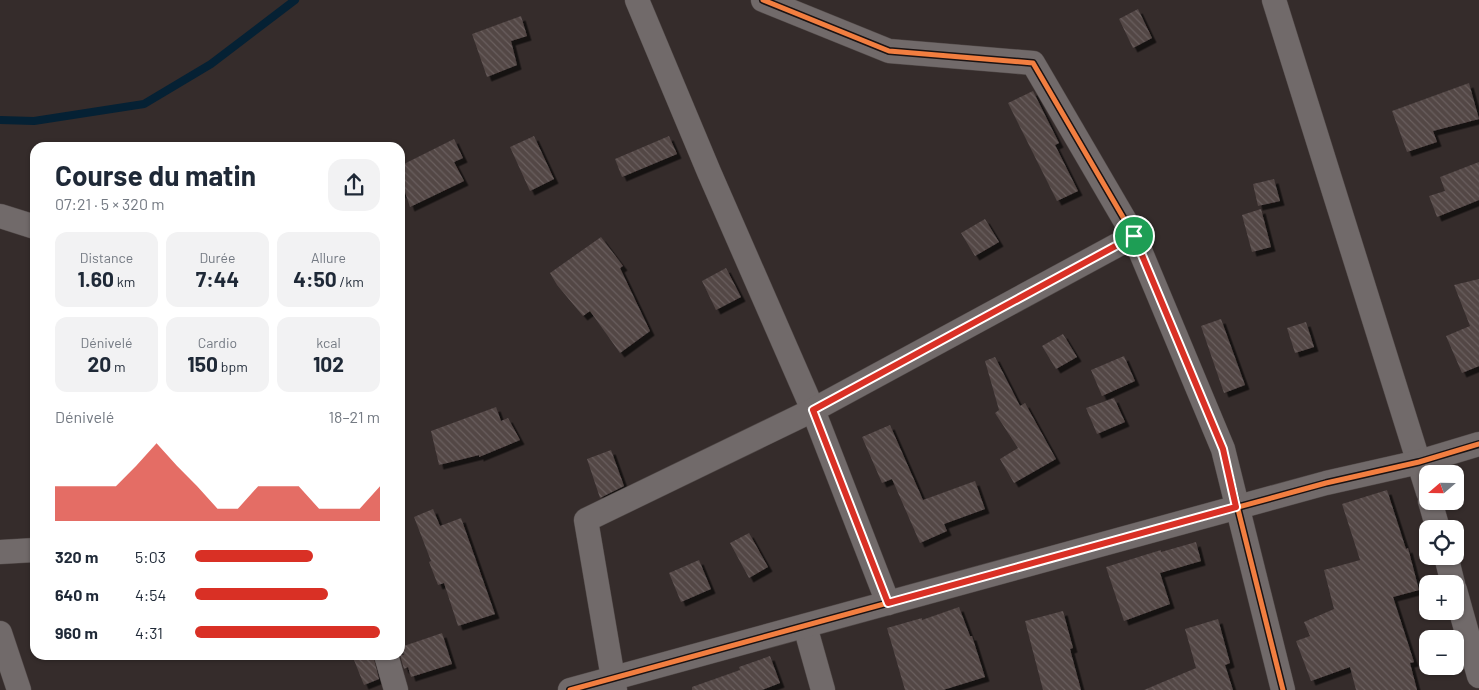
<!DOCTYPE html>
<html lang="fr">
<head>
<meta charset="utf-8">
<style>
  body { margin:0; font-family:Barlow,sans-serif; background:#f2f2f3; color:#1f2937; height:100vh; display:flex; flex-direction:column; font-size:19px; white-space:nowrap }
  * { box-sizing:border-box; margin:0 }
  p { font-size:16px; color:#747a83 }
  .icon { flex:none; width:28px; height:28px; fill:none; stroke:currentColor; stroke-width:2; stroke-linecap:round; stroke-linejoin:round }
  .map { position:relative; flex:1; overflow:hidden }
  .panel { position:absolute; left:30px; top:142px; width:375px; height:518px; display:flex; flex-direction:column; background:#fff; border-radius:15px; box-shadow:0 1px 4px #0004 }
  .panel>* { flex:none }
  .needle { width:32px; rotate:250deg }
  .buttons { position:absolute; left:1419px; top:465px; display:grid; gap:10px }
  .buttons a { display:grid; place-items:center; width:45px; height:45px; border-radius:10px; background:#fff; box-shadow:0 1px 4px #0004; font-size:25px }
  .pin { position:absolute; display:grid; place-items:center; width:42px; height:42px; color:#fff; margin:-21px; border:2px solid #fff; border-radius:50%; box-shadow:0 1px 5px #0007 }
  .round { display:grid; place-items:center; flex:none; width:52px; height:52px; border-radius:15px; background:#f2f2f3 }
  .overview { display:flex; align-items:center; justify-content:space-between; height:85px; padding:0 25px }
  h1 { font-size:28px; font-weight:700; line-height:38px }
  .stats { display:grid; grid-template-columns:repeat(3,1fr); gap:8px; height:85px; padding:5px 25px }
  .stats div { display:grid; align-content:center; border-radius:12px; background:#f2f2f3; text-align:center }
  .stats b { font-size:21px; font-weight:700 }
  .stats small { font-size:14px; font-weight:400 }
  .stats p { font-size:14px }
  .chart { height:140px; padding:10px 25px }
  .chart p { display:flex; justify-content:space-between }
  .chart svg { width:100%; height:90px; margin-top:5px; fill:#d93025; opacity:.7 }
  ul { padding:0 25px; list-style:none; font-size:16px }
  li { display:grid; grid-template-columns:80px 60px 1fr; align-items:center; height:38px }
  li i { height:12px; border-radius:6px; background:#d93025 }
  .map>svg:first-child { display:block }
</style>
</head>
<body>
<div class="map">
<svg width="1479" height="690" viewBox="0 0 1479 690">
  <defs>
    <pattern id="building-back-hatch" width="6" height="6" patternUnits="userSpaceOnUse" patternTransform="scale(1.25)"><rect width="6" height="6" fill="#524645"/><path d="M-1 5l2 2M0 0l6 6M5-1l2 2" fill="none" stroke="#6b605f"/></pattern>
    <filter id="shadow"><feDropShadow dx="4.5" dy="4.5" stdDeviation="0" flood-color="#0009"/></filter>
  </defs>
  <rect width="100%" height="100%" fill="#352c2b"/>
  <g fill="none" stroke-linecap="round" stroke-linejoin="round">
    <polyline stroke="#052134" stroke-width="8" points="0,120 34,121 144,104 211,64 295,0"/>
  </g>
  <g fill="url(#building-back-hatch)" filter="url(#shadow)">
    <polygon points="1138,9 1152,38 1133,48 1119,19"/>
    <polygon points="521,16 527,36 511,41 517,65 487,77 472,34"/>
    <polygon points="1469,83 1479,119 1433,131 1437,142 1407,152 1392,111"/>
    <polygon points="1033,91 1059,143 1055,145 1078,191 1057,201 1008,103"/>
    <polygon points="534,136 554,179 530,191 510,147"/>
    <polygon points="669,136 677,154 622,177 615,159"/>
    <polygon points="454,139 463,158 454,162 464,181 410,207 405,192 400,194 400,166"/>
    <polygon points="1479,162 1479,200 1437,217 1429,196 1445,191 1440,177"/>
    <polygon points="1274,179 1280,201 1258,206 1253,184"/>
    <polygon points="1261,209 1271,247 1252,252 1242,215"/>
    <polygon points="985,219 999,242 975,256 961,233"/>
    <polygon points="601,237 623,266 620,268 650,331 620,353 590,311 583,316 557,285 550,273"/>
    <polygon points="726,268 741,297 716,310 702,281"/>
    <polygon points="1479,279 1479,366 1462,373 1446,336 1470,326 1454,285"/>
    <polygon points="1221,319 1245,385 1224,393 1201,326"/>
    <polygon points="1306,322 1314,347 1295,353 1287,328"/>
    <polygon points="1063,334 1077,357 1056,369 1042,346"/>
    <polygon points="1124,356 1135,381 1102,396 1091,370"/>
    <polygon points="995,357 1020,406 1025,403 1056,459 1014,483 1000,459 1018,448 995,413 999,410 985,361"/>
    <polygon points="1114,398 1125,422 1097,434 1086,408"/>
    <polygon points="496,407 501,421 508,418 520,440 479,457 479,455 439,465 431,431"/>
    <polygon points="890,425 923,500 975,481 985,509 944,524 947,531 920,543 892,479 882,483 862,437"/>
    <polygon points="611,450 624,486 600,498 587,459"/>
    <polygon points="1387,490 1406,549 1408,548 1419,590 1393,597 1414,662 1410,663 1417,690 1356,690 1350,667 1311,681 1296,641 1310,636 1304,622 1334,609 1324,570 1360,560 1342,504"/>
    <polygon points="433,509 440,526 461,518 495,614 458,626 444,583 438,585 429,562 431,561 414,517"/>
    <polygon points="749,533 768,567 749,578 730,543"/>
    <polygon points="1196,542 1201,561 1160,573 1170,604 1124,621 1106,567 1161,550 1161,552"/>
    <polygon points="699,560 711,589 681,602 669,573"/>
    <polygon points="959,607 970,636 972,636 985,677 943,690 905,690 887,628 922,618 922,620"/>
    <polygon points="1063,611 1073,648 1070,649 1081,690 1043,690 1025,621"/>
    <polygon points="1218,619 1230,663 1225,665 1233,690 1144,690 1196,668 1185,629"/>
    <polygon points="442,633 452,664 411,677 408,667 404,669 400,655 404,655 401,647"/>
    <polygon points="352,655 373,655 379,679 364,685"/>
    <polygon points="770,656 780,683 762,690 692,690 692,687 740,670 739,667"/>
  </g>
  <g fill="none" stroke-linecap="round" stroke-linejoin="round">
    <defs>
      <g id="minor">
        <polyline points="637,0 709,172 813,410 888,603"/>
        <polyline points="763,0 889,51 1033,63 1134,236 1223,449 1283,690"/>
        <polyline points="1274,0 1428,492"/>
        <polyline points="0,216 35,227"/>
        <polyline points="1430,501 1438,529"/>
        <polyline points="0,552 35,550"/>
        <polyline points="1446,556 1453,584"/>
        <polyline points="1455,590 1479,676"/>
        <polyline points="805,626 823,690"/>
        <polyline points="0,633 19,690"/>
        <polyline points="386,655 396,690"/>
        <polyline points="570,690 1326,483 1419,462 1479,444"/>
        <polyline points="615,690 586,520 813,410 1134,236"/>
      </g>
    </defs>
    <use href="#minor" stroke="#504847" stroke-width="25"/>
    <use href="#minor" stroke="#716a6a" stroke-width="24"/>
    <defs>
      <g id="cycleway">
        <polyline points="763,0 889,51 1033,63 1134,236 1223,449 1283,690"/>
        <polyline points="570,690 1326,483 1419,462 1479,444"/>
      </g>
    </defs>
    <use href="#cycleway" stroke="#1b1313" stroke-width="8"/>
    <use href="#cycleway" stroke="#f27e40" stroke-width="5"/>
  </g>
  <g fill="none" stroke-linecap="round" stroke-linejoin="round">
    <defs>
      <polygon id="route" points="1134,236 1223,449 1236,507 888,603 813,410"/>
    </defs>
    <use href="#route" stroke="#fff" stroke-width="10"/>
    <use href="#route" stroke="#d93025" stroke-width="6"/>
  </g>
</svg>
<div class="buttons">
<a><svg class="needle" viewBox="-14 -14 28 28"><path d="M0-13l5 13h-10z" fill="#e53935"/><path d="M0 13l5-13h-10z" fill="#747a83"/></svg></a>
<a><svg class="icon" aria-label="locate" viewBox="0 0 24 24"><circle cx="12" cy="12" r="6"/><path d="M12 2v4M12 18v4M2 12h4M18 12h4"/></svg></a>
<a>+</a>
<a>−</a>
</div>
<div class="pin" style="left:1134px;top:236px;background:#1e9e55"><svg class="icon" aria-label="arrive" viewBox="0 0 24 24"><path d="M6 21V4h12l-3 4 3 4H6"/></svg></div>
<section class="panel">
<div class="overview"><div><h1>Course du matin</h1><p>07:21 · 5 × 320 m</p></div><a class="round"><svg class="icon" aria-label="share" viewBox="0 0 24 24"><path d="M12 15V3M7 8l5-5 5 5M5 13v7h14v-7"/></svg></a></div>
<div class="stats">
<div><p>Distance</p><b>1.60<small> km</small></b></div>
<div><p>Durée</p><b>7:44</b></div>
<div><p>Allure</p><b>4:50<small> /km</small></b></div>
</div>
<div class="stats">
<div><p>Dénivelé</p><b>20<small> m</small></b></div>
<div><p>Cardio</p><b>150<small> bpm</small></b></div>
<div><p>kcal</p><b>102</b></div>
</div>
<div class="chart"><p><span>Dénivelé</span>18–21 m</p>
<svg viewBox="0 0 160 44" preserveAspectRatio="none"><path d="M0 44V27L10 27L20 27L30 27L40 17L50 6L60 17L70 27L80 38L90 38L100 27L110 27L120 27L130 38L140 38L150 38L160 27V44z"/></svg>
</div>
<ul>
<li><b>320 m</b>5:03<i style="width:64%"></i></li>
<li><b>640 m</b>4:54<i style="width:72%"></i></li>
<li><b>960 m</b>4:31<i style="width:100%"></i></li>
</ul>
</section>
</div>
</body>
</html>
